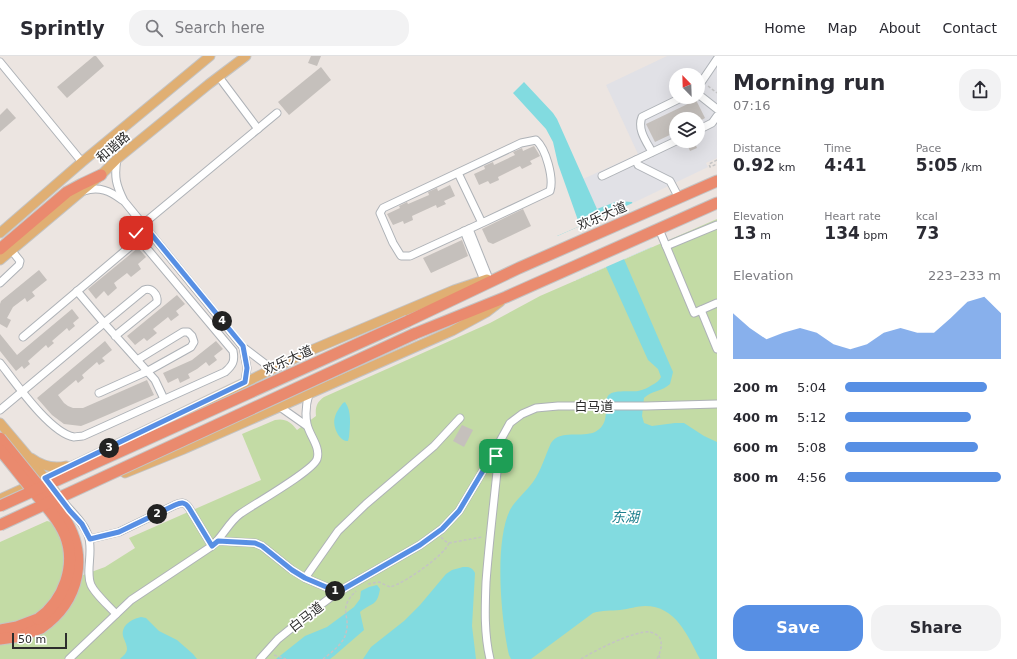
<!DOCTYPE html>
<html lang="en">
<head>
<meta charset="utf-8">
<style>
  body { margin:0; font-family:"DejaVu Sans","Noto Sans SC",sans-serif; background:#f2f2f3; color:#2b2b33; height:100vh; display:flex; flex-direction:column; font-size:15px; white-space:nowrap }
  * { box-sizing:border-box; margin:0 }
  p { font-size:13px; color:#7c7c81 }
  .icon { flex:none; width:22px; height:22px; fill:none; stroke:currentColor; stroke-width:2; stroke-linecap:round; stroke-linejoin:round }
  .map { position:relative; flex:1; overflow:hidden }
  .side { display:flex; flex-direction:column; background:#fff; width:300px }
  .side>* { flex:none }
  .needle { width:26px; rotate:337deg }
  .controls { position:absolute; left:669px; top:12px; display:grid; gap:8px }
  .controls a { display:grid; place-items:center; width:36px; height:36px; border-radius:50%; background:#fff; box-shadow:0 4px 16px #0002; font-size:20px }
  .scale { position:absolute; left:12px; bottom:10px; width:55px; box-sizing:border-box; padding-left:4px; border:2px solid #2d2d2d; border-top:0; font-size:11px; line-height:14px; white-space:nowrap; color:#2d2d2d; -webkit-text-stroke:3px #fff; paint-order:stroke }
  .pin { position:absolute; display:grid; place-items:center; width:34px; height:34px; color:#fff; margin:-17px; border-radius:8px; box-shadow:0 2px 6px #0006 }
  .km { position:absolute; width:20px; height:20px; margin:-10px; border-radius:50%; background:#222; color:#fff; font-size:11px; line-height:20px; text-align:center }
  .round { display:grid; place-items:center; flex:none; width:42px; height:42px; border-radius:16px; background:#f2f2f3 }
  .summary { display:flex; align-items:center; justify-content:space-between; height:68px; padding:0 16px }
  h1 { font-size:22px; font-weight:800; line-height:30px }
  .figures { display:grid; grid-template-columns:repeat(3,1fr); gap:6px; height:68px; padding:4px 16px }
  .figures div { display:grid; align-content:center }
  .figures b { font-size:17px; font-weight:800 }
  .figures small { font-size:11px; font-weight:400 }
  .figures p { font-size:11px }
  .chart { height:112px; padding:8px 16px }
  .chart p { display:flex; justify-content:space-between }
  .chart svg { width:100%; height:72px; margin-top:4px; fill:#578fe4; opacity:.7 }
  .cta { display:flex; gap:8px; margin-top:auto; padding:8px 16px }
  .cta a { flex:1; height:46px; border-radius:16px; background:#578fe4; color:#fff; font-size:16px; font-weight:800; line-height:46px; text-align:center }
  .cta a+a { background:#f2f2f3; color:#2b2b33 }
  ul { padding:0 16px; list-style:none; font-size:13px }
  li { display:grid; grid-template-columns:64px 48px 1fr; align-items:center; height:30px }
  li i { height:10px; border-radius:5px; background:#578fe4 }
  header { display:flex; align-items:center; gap:24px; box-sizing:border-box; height:56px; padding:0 20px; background:#fff; border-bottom:1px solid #e1e1e2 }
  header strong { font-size:19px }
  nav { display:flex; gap:22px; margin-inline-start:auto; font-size:14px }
  .search { width:280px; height:36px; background:#f2f2f3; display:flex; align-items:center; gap:10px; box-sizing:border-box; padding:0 14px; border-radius:16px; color:#7c7c81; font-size:15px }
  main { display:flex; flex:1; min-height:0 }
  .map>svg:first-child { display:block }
</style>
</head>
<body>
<header>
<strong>Sprintly</strong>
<div class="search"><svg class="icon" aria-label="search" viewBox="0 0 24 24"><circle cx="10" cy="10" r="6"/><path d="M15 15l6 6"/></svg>Search here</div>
<nav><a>Home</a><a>Map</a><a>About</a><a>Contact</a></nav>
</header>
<main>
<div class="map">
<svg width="717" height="603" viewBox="0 0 717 603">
  <rect width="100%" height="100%" fill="#ece5e1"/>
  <path fill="#e1e1e6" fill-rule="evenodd" d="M667 0H717V102L706 107 708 111 633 147 632 146 618 145 597 153 583 123 638 98 606 29ZM676 19H698V41H676ZM676 63H698V85H676Z"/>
  <g fill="#c3dba5">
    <path d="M717 163V603H0V588C44 588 71 559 83 519L105 511 135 492 129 482 261 424 242 378 275 364C285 362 291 366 297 374L316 360C315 351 317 346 324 341L490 267 540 240Z"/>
    <path d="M47 465C53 466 55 471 57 476 70 499 65 529 47 548 33 564 19 565 0 569V486Z"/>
  </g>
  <g fill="#82dbe0">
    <path d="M524 26 553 57 557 63 597 153 618 145 632 146 652 191 624 203 673 316 670 328C663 335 651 335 644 342L642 360 644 367 652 370 675 367H684L704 380 717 386V603H700C687 579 676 550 645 550 637 550 629 553 620 554 611 555 602 554 593 557L531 603H511L509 599C501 563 494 487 510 454 516 443 526 436 533 426 541 415 545 400 551 387 560 373 582 382 595 376 614 366 600 345 610 338 615 334 631 336 638 335 643 334 648 332 652 329 656 327 659 325 661 321L658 313 648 304 606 211 576 224 557 180 580 170 558 108 553 86 546 73 513 37Z"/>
    <path d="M345 346C352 355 350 370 349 381L348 385H346C338 383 332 369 335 361 336 356 340 351 343 347Z"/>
    <path d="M463 511C469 511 472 511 475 517L472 570 476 603H363L371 591 404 565 420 549 446 518 452 514Z"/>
    <path d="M377 529 380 533C377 551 372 546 360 556L364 574 334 600 330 603H276L305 580 327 571 354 551 360 543 361 535 369 531Z"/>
    <path d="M141 561 146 562 159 575 177 584 193 598 197 603H120C123 600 127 597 127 593 127 588 124 584 123 580 121 569 132 563 141 561Z"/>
  </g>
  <polygon fill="#ece5e1" points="635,146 654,190 574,225 555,181"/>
  <g fill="#c5c0bc">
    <polygon points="94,0 96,0 104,10 67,42 57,31"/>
    <polygon points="311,0 321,0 317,10 308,7"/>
    <polygon points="321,11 331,24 289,59 278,46"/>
    <polygon points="696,44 705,62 698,66 698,63 676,63 676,76 655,86 646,68"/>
    <polygon points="7,52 16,62 0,76 0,59"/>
    <polygon points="694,85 697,92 690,95 687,88"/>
    <polygon points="534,90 540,100 530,105 532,108 522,113 520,110 498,121 499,124 490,128 488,125 479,129 474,118 485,113 484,110 493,106 494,109 515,99 513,96 522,92 523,95"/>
    <polygon points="450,129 455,140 444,145 446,148 437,152 436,149 412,160 413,164 404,168 403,165 393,169 387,158 400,152 399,150 407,146 408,148 429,139 428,136 437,132 438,135"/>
    <polygon points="523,153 531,170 493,188 488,186 482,173"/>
    <polygon points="462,184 468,200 431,217 423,202"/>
    <polygon points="138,192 146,201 138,208 141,213 131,221 127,217 114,227 117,232 108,240 104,235 96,243 88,233"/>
    <polygon points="39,214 47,224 32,236 35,240 27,246 25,242 13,251 7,262 11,264 7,272 0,268 0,248 1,245"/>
    <polygon points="177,239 185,248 176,255 179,259 171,265 168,261 153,273 157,277 147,285 144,282 135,289 127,280"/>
    <polygon points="72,253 79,262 73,267 75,270 69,275 67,272 52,285 54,287 48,292 46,289 28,305 30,308 24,313 22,310 16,315 0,295 0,278 17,299"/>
    <polygon points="105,285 112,294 102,302 105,305 99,309 97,306 82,319 84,322 78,327 76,324 58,339 64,347 68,350 73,352 83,352 147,324 154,339 91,366 81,370 64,368 52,359 37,342"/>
    <polygon points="216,285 223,293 214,300 217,304 209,310 206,306 197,313 188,318 190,322 180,327 178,322 168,327 163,317 192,304"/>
    <polygon points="462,369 473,374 464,391 453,385"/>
  </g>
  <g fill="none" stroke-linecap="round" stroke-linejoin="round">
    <defs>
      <g id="minor">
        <polyline points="0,6 82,106"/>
        <polyline points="219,21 258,73"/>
        <polyline points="698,31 717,3"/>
        <polyline points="698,38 717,53"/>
        <polyline points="698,74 712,67 717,60"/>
        <path d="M652 96C646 85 637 73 642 61L683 41"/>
        <path d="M117 103C114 121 116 129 124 145L243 291 272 313"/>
        <polyline points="636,104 638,109 670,125 679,142"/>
        <path d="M458 117 482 167 410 200H401L393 187 380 157 383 152 521 87 536 84C546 93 554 122 550 135L482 167"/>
        <polyline points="602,120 676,85"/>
        <path d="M84 135C99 130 110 135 122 144"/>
        <polyline points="469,173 489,223"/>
        <polyline points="659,173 694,257 717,247"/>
        <polyline points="464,175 484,224"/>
        <polyline points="666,190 717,169"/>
        <polyline points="0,227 19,209 20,205 12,195"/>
        <polyline points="701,254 717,293"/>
        <path d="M115 280 157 246C158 239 152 231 144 234L104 267 155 324 164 343"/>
        <polyline points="23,281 139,183"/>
        <polyline points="243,291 247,312 245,326"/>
        <path d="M0 307C15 326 50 377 74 381 76 381 80 380 83 380L225 316C233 309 235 305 233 295L139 183 136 176 143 168 277 57"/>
        <polyline points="99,337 148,315 191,291 194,286 192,280 188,276 183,276 137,304"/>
        <polyline points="280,351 307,370"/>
        <polyline points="0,354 104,267 77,235"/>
        <path d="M60 442C70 455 83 465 88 479 94 495 85 515 91 529 95 538 109 550 116 558"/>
        <path d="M90 483 119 476 175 449C182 446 185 446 189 452L212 490"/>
        <polyline points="217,485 255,487 262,490 292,514 305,522 338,536"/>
        <polyline points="305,522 338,475 366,448 434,390 460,362"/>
        <path d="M69 603 131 544 212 490C223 480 229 466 240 458 254 448 313 415 317 403 321 391 309 379 307 368 305 358 306 348 309 338"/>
        <polyline points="260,603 278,583 315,553 338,536 420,489 442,473 459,455 493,398 510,367 522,358 536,352 558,350 646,350 717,348"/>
        <path d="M490 603C484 578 485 552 486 526 489 486 494 446 498 406L497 401 493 398"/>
      </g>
      <g id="major">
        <polyline points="0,177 82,106 210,0"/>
        <polyline points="0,204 101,119 117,103 209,28 246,0"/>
        <polyline points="0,367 27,399 60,442"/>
        <path d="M31 402C42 410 53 413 66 410"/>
        <polyline points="125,417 184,393 452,275 487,256 500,246"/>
        <polyline points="0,443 79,407 314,293 454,234 487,223"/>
      </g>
      <g id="highway">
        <polyline points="0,193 67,136 82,128 101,119"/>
        <polyline points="408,265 519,212 717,125"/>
        <polyline points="414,278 506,241 717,147"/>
        <polyline points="0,574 17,571 38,563"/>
        <polyline points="0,583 21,580 41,572"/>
      </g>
    </defs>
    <use href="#minor" stroke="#aeb2b7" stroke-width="9"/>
    <use href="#major" stroke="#c4c4c4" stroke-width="11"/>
    <use href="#highway" stroke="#c4c4c4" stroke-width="13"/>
    <g stroke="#c4c4c4" stroke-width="1.5" stroke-dasharray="3 2" stroke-linecap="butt">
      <polyline points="708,30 717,37"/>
      <polyline points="717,104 709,108 710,111 717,108"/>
      <polyline points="441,481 445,485 449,487 482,481"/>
      <path d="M368 528 379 526 390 531C403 528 444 500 449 487"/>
      <polyline points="274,599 286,603"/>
      <polyline points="659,599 660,603"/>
      <path d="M323 603C331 597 344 587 346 577 351 559 337 553 356 535"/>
      <path d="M581 603C594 595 635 574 650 576 654 577 658 579 660 582 663 589 660 597 657 603"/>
    </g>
    <use href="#minor" stroke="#fff" stroke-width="7"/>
    <use href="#major" stroke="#e0af73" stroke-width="9"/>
    <use href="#highway" stroke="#ea8a6e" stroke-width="11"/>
    <defs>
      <g id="highway-bridge">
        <path d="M0 382 63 460C89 499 80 545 41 572"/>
        <path d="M0 394C12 408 23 423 35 437 46 450 58 463 65 479 77 509 64 545 38 563"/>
        <polyline points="0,450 408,265"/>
        <polyline points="0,469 414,278"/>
      </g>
    </defs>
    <use href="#highway-bridge" stroke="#c4c4c4" stroke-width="13" stroke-linecap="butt"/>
    <use href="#highway-bridge" stroke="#ea8a6e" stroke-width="11"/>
  </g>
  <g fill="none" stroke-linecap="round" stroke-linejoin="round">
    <defs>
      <path id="route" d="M136 177 137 174 143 168 243 290 247 312 245 326 45 422 70 455 82 468 90 483 119 476 175 449C182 446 185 446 189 452L212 490 218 485 255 487 262 490 292 514 305 522 338 536 420 489 442 473 459 455 493 398 496 400"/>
    </defs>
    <use href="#route" stroke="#fff" stroke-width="8"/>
    <use href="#route" stroke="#578fe4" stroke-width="5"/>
  </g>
  <g text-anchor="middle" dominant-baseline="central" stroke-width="3.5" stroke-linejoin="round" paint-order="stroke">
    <g font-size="13" fill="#2d2d2d" stroke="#fff">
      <text transform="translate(113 91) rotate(-41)">和谐路</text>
      <text transform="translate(602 160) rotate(-23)">欢乐大道</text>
      <text transform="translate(288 304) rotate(-24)">欢乐大道</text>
      <text x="594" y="350">白马道</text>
      <text transform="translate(306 561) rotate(-38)">白马道</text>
    </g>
    <g font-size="14" font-style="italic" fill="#1f808e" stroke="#fff">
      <text x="625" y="461">东湖</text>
    </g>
  </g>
</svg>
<div class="controls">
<a><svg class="needle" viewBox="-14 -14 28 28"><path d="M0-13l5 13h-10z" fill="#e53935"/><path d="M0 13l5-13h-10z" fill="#7c7c81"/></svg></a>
<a><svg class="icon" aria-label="layers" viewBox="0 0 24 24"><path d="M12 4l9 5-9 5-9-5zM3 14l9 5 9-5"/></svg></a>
</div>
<div class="scale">50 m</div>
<div class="pin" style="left:496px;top:400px;background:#1e9e55"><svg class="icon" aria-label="arrive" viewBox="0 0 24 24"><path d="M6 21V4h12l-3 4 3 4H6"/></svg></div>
<div class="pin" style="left:136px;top:177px;background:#d93025"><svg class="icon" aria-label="check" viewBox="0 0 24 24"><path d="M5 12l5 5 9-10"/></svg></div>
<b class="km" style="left:335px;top:535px">1</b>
<b class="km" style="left:157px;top:458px">2</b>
<b class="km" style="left:109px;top:392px">3</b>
<b class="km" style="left:222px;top:265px">4</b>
</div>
<section class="side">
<div class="summary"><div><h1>Morning run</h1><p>07:16</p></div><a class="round"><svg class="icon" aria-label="share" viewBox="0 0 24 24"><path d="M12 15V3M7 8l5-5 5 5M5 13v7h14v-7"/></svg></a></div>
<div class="figures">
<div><p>Distance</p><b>0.92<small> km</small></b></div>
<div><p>Time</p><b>4:41</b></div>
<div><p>Pace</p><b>5:05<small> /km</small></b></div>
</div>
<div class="figures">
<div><p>Elevation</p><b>13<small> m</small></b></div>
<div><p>Heart rate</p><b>134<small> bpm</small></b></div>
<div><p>kcal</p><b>73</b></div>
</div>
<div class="chart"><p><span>Elevation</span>223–233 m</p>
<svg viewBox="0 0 160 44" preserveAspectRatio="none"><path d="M0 44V16L10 25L20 32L30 28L40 25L50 28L60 35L70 38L80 35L90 28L100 25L110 28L120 28L130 19L140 9L150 6L160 16V44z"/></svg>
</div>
<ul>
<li><b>200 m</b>5:04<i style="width:91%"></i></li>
<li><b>400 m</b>5:12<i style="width:81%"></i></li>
<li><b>600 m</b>5:08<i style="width:85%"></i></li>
<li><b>800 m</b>4:56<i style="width:100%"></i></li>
</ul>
<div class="cta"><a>Save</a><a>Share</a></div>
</section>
</main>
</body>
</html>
